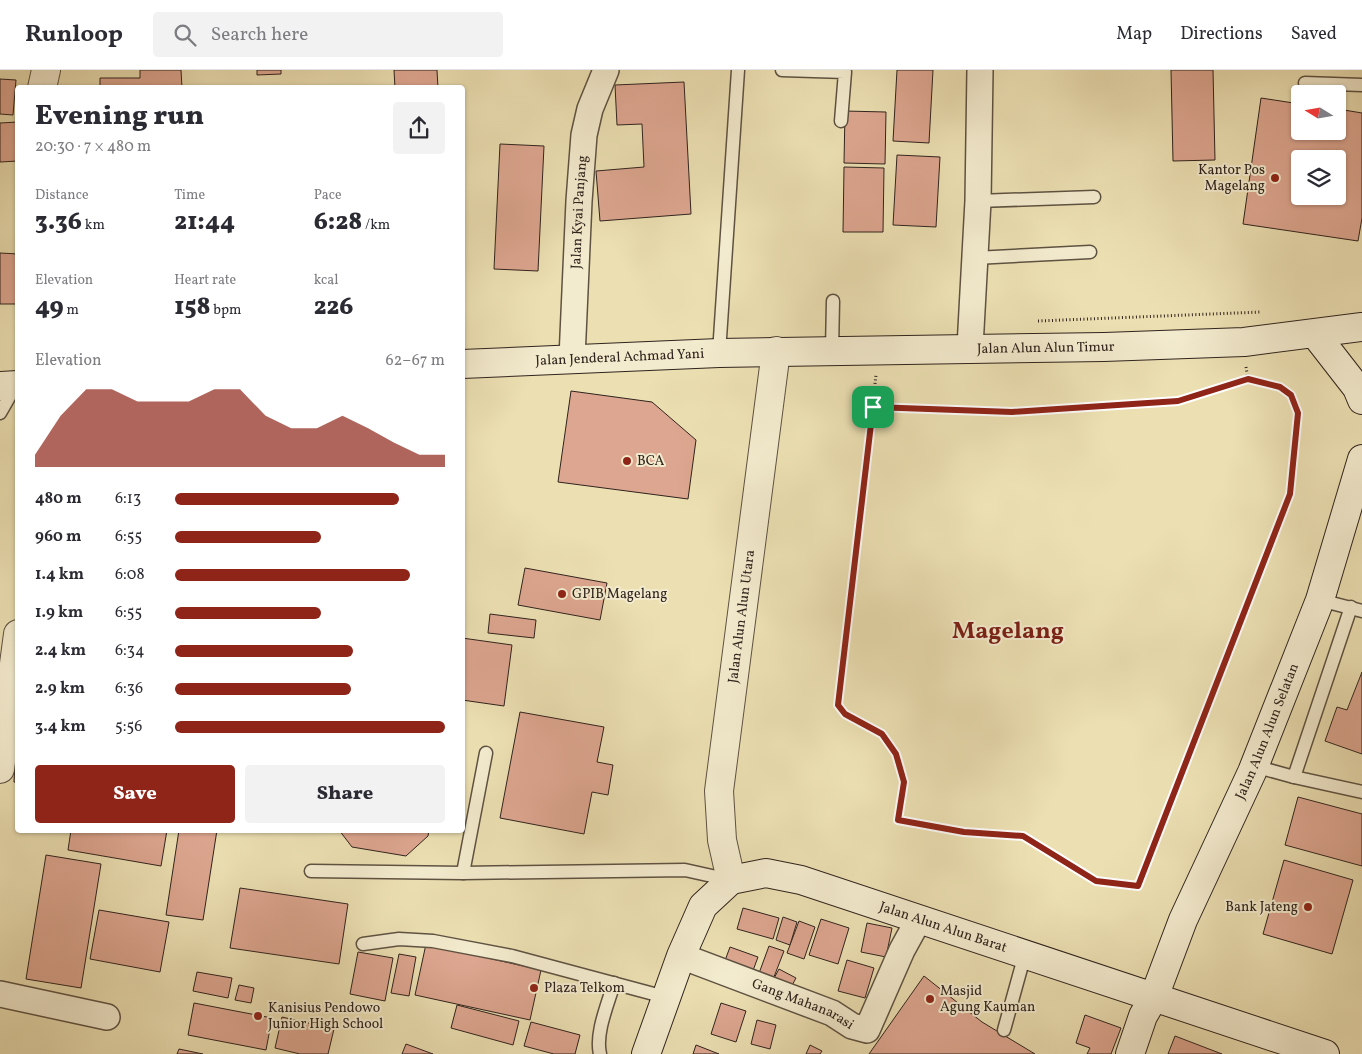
<!DOCTYPE html>
<html lang="en">
<head>
<meta charset="utf-8">
<style>
  body { margin:0; font-family:Vollkorn,serif; background:#f2f2f3; color:#2b2b33; height:100vh; display:flex; flex-direction:column; font-size:19px; white-space:nowrap }
  * { box-sizing:border-box; margin:0 }
  p { font-size:16px; color:#7c7c81 }
  .icon { flex:none; width:28px; height:28px; fill:none; stroke:currentColor; stroke-width:2; stroke-linecap:round; stroke-linejoin:round }
  .map { position:relative; flex:1; overflow:hidden }
  .drawer { position:absolute; left:15px; top:15px; width:450px; height:748px; display:flex; flex-direction:column; background:#fff; border-radius:5px; box-shadow:0 1px 4px #0004 }
  .drawer>* { flex:none }
  .needle { width:32px; rotate:281deg }
  .controls { position:absolute; left:1291px; top:15px; display:grid; gap:10px }
  .controls a { display:grid; place-items:center; width:55px; height:55px; border-radius:5px; background:#fff; box-shadow:0 1px 4px #0004; font-size:25px }
  .pin { position:absolute; display:grid; place-items:center; width:42px; height:42px; color:#fff; margin:-21px; border-radius:10px; box-shadow:0 2px 8px #0006 }
  .round { display:grid; place-items:center; flex:none; width:52px; height:52px; border-radius:5px; background:#f2f2f3 }
  .overview { display:flex; align-items:center; justify-content:space-between; height:85px; padding:0 20px }
  h1 { font-size:28px; font-weight:800; line-height:38px }
  .stats { display:grid; grid-template-columns:repeat(3,1fr); gap:8px; height:85px; padding:5px 20px }
  .stats div { display:grid; align-content:center }
  .stats b { font-size:25px; font-weight:800 }
  .stats small { font-size:14px; font-weight:400 }
  .stats p { font-size:14px }
  .chart { height:140px; padding:10px 20px }
  .chart p { display:flex; justify-content:space-between }
  .chart svg { width:100%; height:90px; margin-top:5px; fill:#8f2418; opacity:.7 }
  .action { display:flex; gap:10px; margin-top:auto; padding:10px 20px }
  .action a { flex:1; height:58px; border-radius:5px; background:#8f2418; color:#fff; font-size:20px; font-weight:800; line-height:58px; text-align:center }
  .action a+a { background:#f2f2f3; color:#2b2b33 }
  ul { padding:0 20px; list-style:none; font-size:16px }
  li { display:grid; grid-template-columns:80px 60px 1fr; align-items:center; height:38px }
  li i { height:12px; border-radius:6px; background:#8f2418 }
  header { display:flex; align-items:center; gap:30px; box-sizing:border-box; height:70px; padding:0 25px; background:#fff; border-bottom:1px solid #e1e1e2 }
  header strong { font-size:24px }
  nav { display:flex; gap:28px; margin-inline-start:auto; font-size:18px }
  .search { width:350px; height:45px; background:#f2f2f3; display:flex; align-items:center; gap:12px; box-sizing:border-box; padding:0 18px; border-radius:5px; color:#7c7c81; font-size:19px }
  .map>svg:first-child { display:block }
</style>
</head>
<body>
<header>
<strong>Runloop</strong>
<div class="search"><svg class="icon" aria-label="search" viewBox="0 0 24 24"><circle cx="10" cy="10" r="6"/><path d="M15 15l6 6"/></svg>Search here</div>
<nav><a>Map</a><a>Directions</a><a>Saved</a></nav>
</header>
<div class="map">
<svg width="1362" height="984" viewBox="0 0 1362 984">
  <rect width="100%" height="100%" fill="#ece0b3"/>
  <filter id="stains"><feTurbulence type="fractalNoise" baseFrequency=".004" numOctaves="4"/><feColorMatrix values="0 0 0 0 .2 0 0 0 0 .09 0 0 0 0 .02 0 0 0 .5 -.17"/></filter>
  <radialGradient id="worn" r=".72"><stop offset=".6" stop-color="#630" stop-opacity="0"/><stop offset="1" stop-color="#630" stop-opacity=".3"/></radialGradient>
  <g fill="#dda690" stroke="#2f231d" fill-rule="evenodd">
    <polygon points="140,0 181,0 182,18 100,18 100,8 140,8"/>
    <polygon points="257,0 281,0 281,4 257,5"/>
    <polygon points="394,0 437,0 438,18 395,18"/>
    <polygon points="897,0 933,0 929,73 893,71"/>
    <polygon points="1171,0 1213,0 1215,90 1173,91"/>
    <polygon points="0,9 16,10 13,45 0,44"/>
    <polygon points="684,12 691,144 600,151 596,101 644,97 642,54 617,55 615,15"/>
    <path d="M1261 28 1300 34V61H1338V39L1362 43V148L1358 171 1243 154ZM1300 89H1338V126H1300Z"/>
    <polygon points="845,41 886,42 885,94 844,93"/>
    <polygon points="18,52 18,91 0,92 0,53"/>
    <polygon points="500,74 544,76 538,201 494,199"/>
    <polygon points="897,85 940,87 936,157 893,155"/>
    <polygon points="844,97 884,98 883,162 843,162"/>
    <polygon points="0,183 18,184 18,234 0,234"/>
    <polygon points="571,321 652,332 696,370 688,429 558,412"/>
    <polygon points="525,498 607,513 600,550 518,535"/>
    <polygon points="490,544 536,550 534,568 488,563"/>
    <polygon points="462,568 512,575 504,636 462,630"/>
    <polygon points="1362,602 1362,684 1325,671 1337,637 1347,640"/>
    <polygon points="18,624 18,713 14,712"/>
    <polygon points="520,642 604,657 597,692 613,695 608,725 592,722 584,764 500,748"/>
    <polygon points="1298,727 1362,744 1362,796 1285,775"/>
    <polygon points="71,760 167,760 161,796 68,780"/>
    <polygon points="179,760 217,760 203,850 166,845"/>
    <polygon points="339,760 429,760 428,766 406,786 352,777"/>
    <polygon points="46,785 101,794 81,918 26,909"/>
    <polygon points="1284,790 1353,810 1332,884 1263,864"/>
    <polygon points="240,818 348,834 339,894 230,878"/>
    <polygon points="743,838 779,848 773,869 737,859"/>
    <polygon points="99,840 169,852 160,902 90,889"/>
    <polygon points="783,847 797,852 790,875 776,870"/>
    <polygon points="821,849 849,858 838,894 809,885"/>
    <polygon points="799,851 815,857 804,889 787,883"/>
    <polygon points="867,853 892,858 886,887 861,882"/>
    <polygon points="426,874 541,900 530,950 415,925"/>
    <polygon points="769,876 784,881 772,912 758,906"/>
    <polygon points="730,877 758,887 751,906 723,896"/>
    <polygon points="358,882 393,888 385,931 350,924"/>
    <polygon points="399,884 416,887 409,926 391,923"/>
    <polygon points="847,890 874,898 865,928 838,921"/>
    <polygon points="779,899 796,908 789,921 772,912"/>
    <polygon points="197,902 232,908 228,928 193,921"/>
    <polygon points="924,906 982,952 1035,984 869,984"/>
    <polygon points="239,915 254,918 251,933 235,930"/>
    <polygon points="194,933 272,948 266,980 188,965"/>
    <polygon points="721,933 746,941 736,972 711,964"/>
    <polygon points="457,935 519,951 513,975 451,958"/>
    <polygon points="1085,945 1121,958 1111,984 1087,984 1090,978 1076,973"/>
    <polygon points="282,947 334,959 328,984 300,984 275,978"/>
    <polygon points="757,950 776,955 770,979 751,974"/>
    <polygon points="531,952 580,965 575,984 554,984 524,976"/>
    <polygon points="1175,966 1222,984 1168,984"/>
    <polygon points="406,974 433,984 402,984"/>
    <polygon points="696,975 719,984 693,984"/>
    <polygon points="810,975 822,981 820,984 806,984"/>
    <polygon points="179,979 203,984 177,984"/>
  </g>
  <g fill="none" stroke-linecap="round" stroke-linejoin="round">
    <defs>
      <g id="service">
        <polyline points="782,0 845,2 841,51"/>
        <polyline points="1305,13 1362,15"/>
        <polyline points="978,131 1094,127"/>
        <polyline points="975,188 1090,182"/>
        <polyline points="832,280 833,231"/>
        <polyline points="719,283 738,0"/>
        <polyline points="0,343 16,315"/>
        <polyline points="1320,530 1362,541"/>
        <polyline points="1254,696 1294,707 1362,722"/>
        <polyline points="1294,707 1351,537"/>
        <polyline points="311,801 463,803 685,800 730,810"/>
        <polyline points="463,803 486,683"/>
        <polyline points="363,874 399,869 433,871 512,886 665,927"/>
        <polyline points="1004,960 1025,884"/>
        <path d="M600 984C595 963 608 934 614 913"/>
      </g>
      <g id="minor">
        <polyline points="970,277 978,131 980,0"/>
        <path id="s1" d="M572 288 579 131 584 65 590 39 606 0"/>
        <path id="s2" d="M681 886 832 943 852 956 867 960 902 880 919 849"/>
        <polyline points="0,924 107,947"/>
      </g>
      <g id="tertiary">
        <polyline points="42,18 46,0"/>
        <polyline points="0,699 18,564"/>
        <path id="s3" d="M731 810 722 770 719 721 776 281"/>
      </g>
      <g id="secondary">
        <polyline points="1315,264 1357,318 1362,330"/>
        <path id="s4" d="M462 294 719 283 1104 277 1244 272 1362 257"/>
        <polyline points="0,316 18,315"/>
        <path id="s5" d="M646 984 681 886 703 836 731 810 766 803 801 810 1325 984"/>
        <path id="s6" d="M1130 984 1143 946 1154 927 1183 850 1252 702 1320 530 1362 389"/>
      </g>
    </defs>
    <use href="#service" stroke="#5e5242" stroke-width="15"/>
    <use href="#minor" stroke="#5e5242" stroke-width="28"/>
    <use href="#tertiary" stroke="#5e5242" stroke-width="30"/>
    <use href="#secondary" stroke="#2f231d" stroke-width="30"/>
    <g stroke="#2f231d" stroke-width="3" stroke-dasharray="1 2.5" stroke-linecap="butt">
      <polyline points="1038,251 1261,242"/>
      <polyline points="1246,297 1248,309"/>
      <polyline points="873,337 1012,342 1177,331 1248,309 1280,317 1291,325 1298,343 1290,424 1138,816 1096,811 1023,766 964,762 898,750 904,712 896,684 882,664 845,644 838,635 876,305"/>
    </g>
    <use href="#service" stroke="#f3ebce" stroke-width="12"/>
    <use href="#minor" stroke="#f3ebce" stroke-width="25"/>
    <use href="#tertiary" stroke="#f3ebce" stroke-width="28"/>
    <use href="#secondary" stroke="#f3ebce" stroke-width="28"/>
  </g>
  <g fill="none" stroke-linecap="round" stroke-linejoin="round">
    <defs>
      <polygon id="route" points="1248,309 1280,317 1291,325 1298,343 1290,424 1138,816 1096,811 1023,766 964,762 898,750 904,712 896,684 882,664 845,644 838,635 873,337 1012,342 1178,331"/>
    </defs>
    <use href="#route" stroke="#fff" stroke-width="10"/>
    <use href="#route" stroke="#8f2418" stroke-width="6"/>
  </g>
  <g fill="#8f2418" stroke="#f3ebce" stroke-width="2">
    <circle cx="1275" cy="108" r="5"/>
    <circle cx="627" cy="391" r="5"/>
    <circle cx="562" cy="524" r="5"/>
    <circle cx="1308" cy="837" r="5"/>
    <circle cx="534" cy="918" r="5"/>
    <circle cx="930" cy="929" r="5"/>
    <circle cx="258" cy="946" r="5"/>
  </g>
  <g text-anchor="middle" dominant-baseline="central" stroke-width="4" stroke-linejoin="round" paint-order="stroke">
    <g font-size="14" fill="#2f231d" stroke="#f3ebce" text-anchor="start">
      <text x="1265" y="100" text-anchor="end">Kantor Pos<tspan x="1265" dy="16">Magelang</tspan></text>
      <text x="637" y="391">BCA</text>
      <text x="572" y="524">GPIB Magelang</text>
      <text x="1298" y="837" text-anchor="end">Bank Jateng</text>
      <text x="544" y="918">Plaza Telkom</text>
      <text x="940" y="921">Masjid<tspan x="940" dy="16">Agung Kauman</tspan></text>
      <text x="268" y="938">Kanisius Pendowo<tspan x="268" dy="16">Junior High School</tspan></text>
    </g>
    <g font-size="14" fill="#2f231d" stroke="#f3ebce">
      <text stroke="none"><textPath href="#s1" startOffset="146">Jalan Kyai Panjang</textPath></text>
      <text stroke="none"><textPath href="#s4" startOffset="584">Jalan Alun Alun Timur</textPath></text>
      <text stroke="none"><textPath href="#s4" startOffset="158">Jalan Jenderal Achmad Yani</textPath></text>
      <text stroke="none"><textPath href="#s3" startOffset="266">Jalan Alun Alun Utara</textPath></text>
      <text stroke="none"><textPath href="#s6" startOffset="351">Jalan Alun Alun Selatan</textPath></text>
      <text stroke="none"><textPath href="#s5" startOffset="418">Jalan Alun Alun Barat</textPath></text>
      <text stroke="none"><textPath href="#s2" startOffset="131">Gang Mahanarasi</textPath></text>
    </g>
    <g font-size="24" font-weight="bold" fill="#7a1f14" stroke="#f3ebce">
      <text x="1008" y="562">Magelang</text>
    </g>
  </g>
  <rect width="100%" height="100%" filter="url(#stains)"/>
  <rect width="100%" height="100%" fill="url(#worn)"/>
</svg>
<div class="controls">
<a><svg class="needle" viewBox="-14 -14 28 28"><path d="M0-13l5 13h-10z" fill="#e53935"/><path d="M0 13l5-13h-10z" fill="#7c7c81"/></svg></a>
<a><svg class="icon" aria-label="layers" viewBox="0 0 24 24"><path d="M12 4l9 5-9 5-9-5zM3 14l9 5 9-5"/></svg></a>
</div>
<div class="pin" style="left:873px;top:337px;background:#1e9e55"><svg class="icon" aria-label="arrive" viewBox="0 0 24 24"><path d="M6 21V4h12l-3 4 3 4H6"/></svg></div>
<section class="drawer">
<div class="overview"><div><h1>Evening run</h1><p>20:30 · 7 × 480 m</p></div><a class="round"><svg class="icon" aria-label="share" viewBox="0 0 24 24"><path d="M12 15V3M7 8l5-5 5 5M5 13v7h14v-7"/></svg></a></div>
<div class="stats">
<div><p>Distance</p><b>3.36<small> km</small></b></div>
<div><p>Time</p><b>21:44</b></div>
<div><p>Pace</p><b>6:28<small> /km</small></b></div>
</div>
<div class="stats">
<div><p>Elevation</p><b>49<small> m</small></b></div>
<div><p>Heart rate</p><b>158<small> bpm</small></b></div>
<div><p>kcal</p><b>226</b></div>
</div>
<div class="chart"><p><span>Elevation</span>62–67 m</p>
<svg viewBox="0 0 160 44" preserveAspectRatio="none"><path d="M0 44V38L10 19L20 6L30 6L40 12L50 12L60 12L70 6L80 6L90 19L100 25L110 25L120 19L130 25L140 32L150 38L160 38V44z"/></svg>
</div>
<ul>
<li><b>480 m</b>6:13<i style="width:83%"></i></li>
<li><b>960 m</b>6:55<i style="width:54%"></i></li>
<li><b>1.4 km</b>6:08<i style="width:87%"></i></li>
<li><b>1.9 km</b>6:55<i style="width:54%"></i></li>
<li><b>2.4 km</b>6:34<i style="width:66%"></i></li>
<li><b>2.9 km</b>6:36<i style="width:65%"></i></li>
<li><b>3.4 km</b>5:56<i style="width:100%"></i></li>
</ul>
<div class="action"><a>Save</a><a>Share</a></div>
</section>
</div>
</body>
</html>
